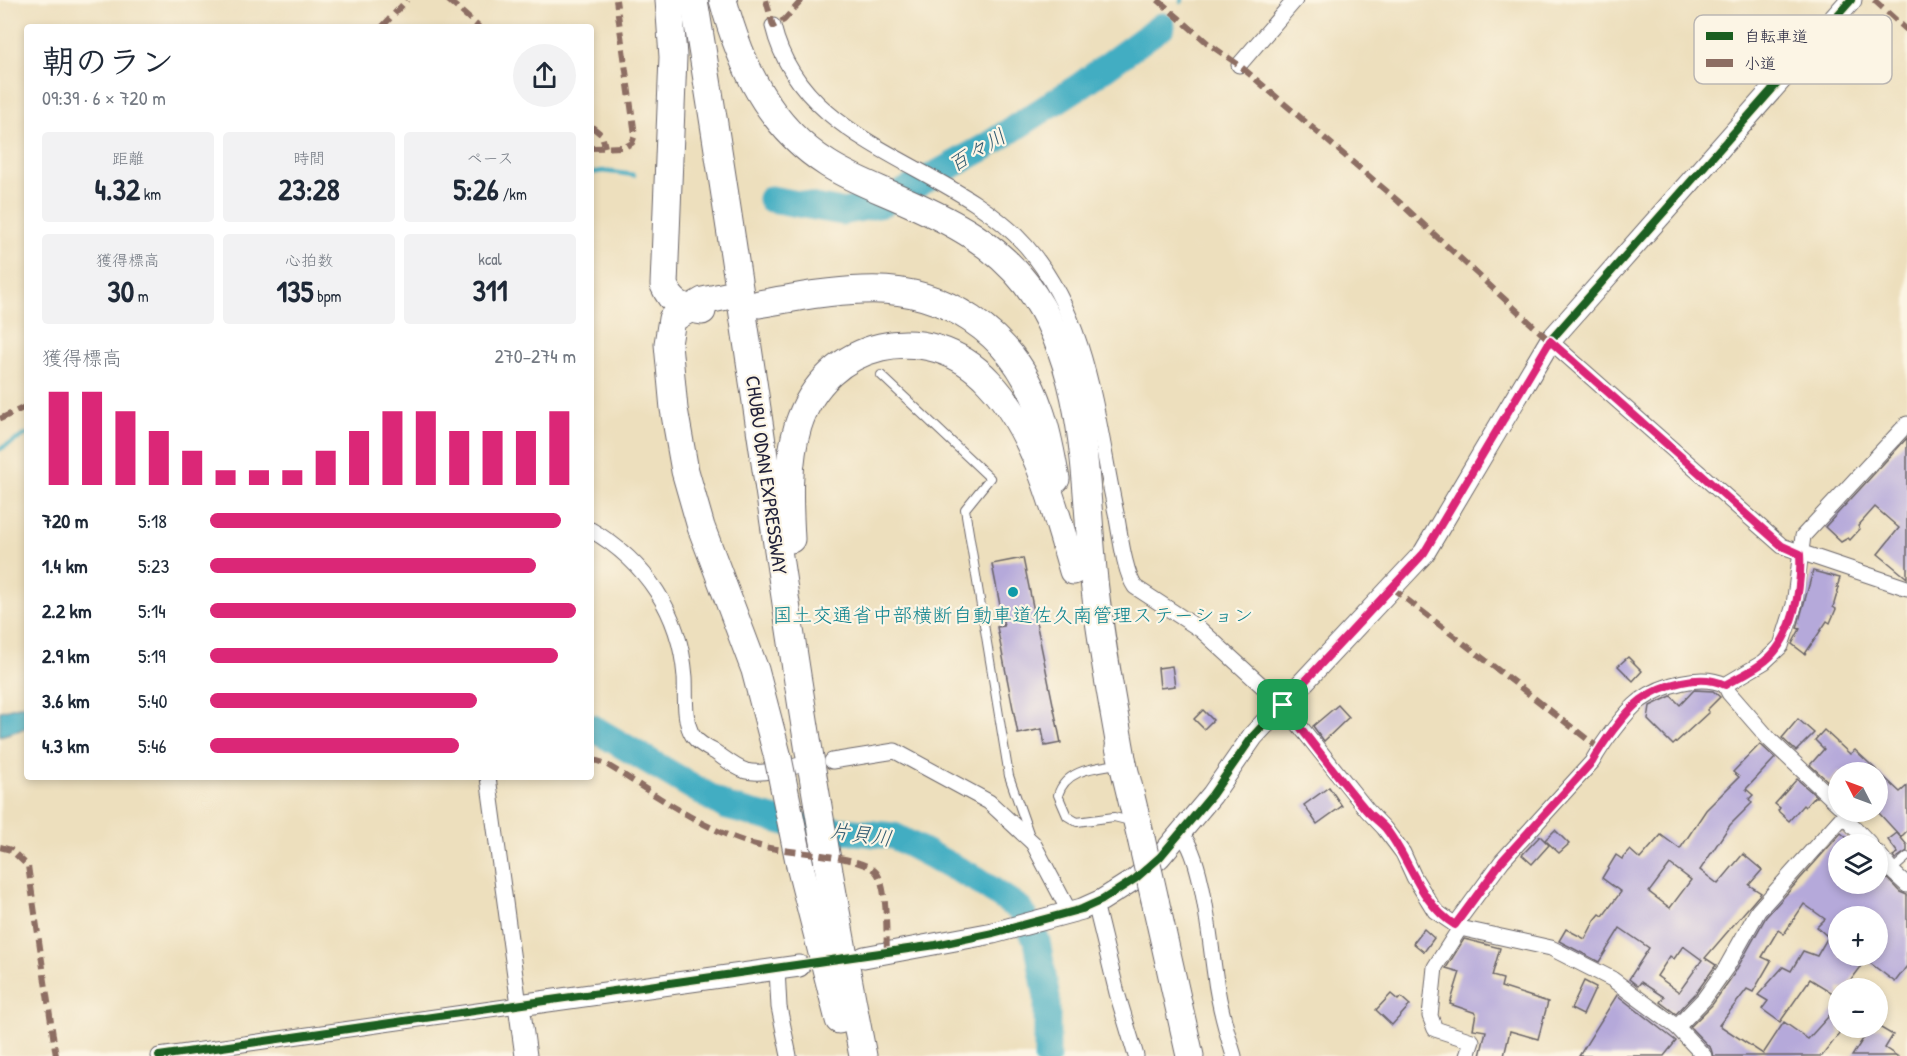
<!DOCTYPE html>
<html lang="ja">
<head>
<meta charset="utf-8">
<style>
  body { margin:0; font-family:"Patrick Hand","Klee One",sans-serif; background:#f2f2f3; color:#1f2937; height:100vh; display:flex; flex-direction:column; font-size:22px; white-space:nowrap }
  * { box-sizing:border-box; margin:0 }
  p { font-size:20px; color:#747a83 }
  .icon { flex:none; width:33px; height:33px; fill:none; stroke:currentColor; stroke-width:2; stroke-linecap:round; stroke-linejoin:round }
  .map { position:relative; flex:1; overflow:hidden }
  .side { position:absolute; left:24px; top:24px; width:570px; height:756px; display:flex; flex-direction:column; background:#fff; border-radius:6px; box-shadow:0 3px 9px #0003 }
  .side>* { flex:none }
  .needle { width:39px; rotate:312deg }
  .fabs { position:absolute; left:1828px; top:762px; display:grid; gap:12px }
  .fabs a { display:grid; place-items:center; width:60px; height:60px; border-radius:50%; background:#fff; box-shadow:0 3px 9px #0003; font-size:30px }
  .pin { position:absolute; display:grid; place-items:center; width:51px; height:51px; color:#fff; margin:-26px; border-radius:12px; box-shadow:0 3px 9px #0006 }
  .round { display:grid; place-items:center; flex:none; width:63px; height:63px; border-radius:32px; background:#f2f2f3 }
  .head { display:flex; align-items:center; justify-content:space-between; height:102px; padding:0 18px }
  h1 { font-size:33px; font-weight:700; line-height:45px }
  .stats { display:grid; grid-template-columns:repeat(3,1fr); gap:9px; height:102px; padding:6px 18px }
  .stats div { display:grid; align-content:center; border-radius:6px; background:#f2f2f3; text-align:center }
  .stats b { font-size:30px; font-weight:700 }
  .stats small { font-size:16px; font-weight:400 }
  .stats p { font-size:16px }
  .chart { height:168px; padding:12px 18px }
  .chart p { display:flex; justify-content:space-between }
  .chart svg { width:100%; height:108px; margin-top:6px; stroke:#db2777; stroke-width:6 }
  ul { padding:0 18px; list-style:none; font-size:20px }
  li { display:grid; grid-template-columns:96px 72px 1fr; align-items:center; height:45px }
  li i { height:15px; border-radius:8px; background:#db2777 }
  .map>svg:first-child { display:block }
</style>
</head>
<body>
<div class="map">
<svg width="1907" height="1056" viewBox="0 0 1907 1056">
  <rect width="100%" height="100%" fill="#fcf5e5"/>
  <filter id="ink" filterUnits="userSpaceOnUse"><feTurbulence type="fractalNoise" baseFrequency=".0167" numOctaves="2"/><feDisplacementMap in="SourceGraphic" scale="12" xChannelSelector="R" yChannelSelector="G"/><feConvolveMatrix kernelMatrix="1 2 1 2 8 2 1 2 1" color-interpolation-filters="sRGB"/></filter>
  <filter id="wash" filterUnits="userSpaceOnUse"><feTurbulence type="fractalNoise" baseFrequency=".008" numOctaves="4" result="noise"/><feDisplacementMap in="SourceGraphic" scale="24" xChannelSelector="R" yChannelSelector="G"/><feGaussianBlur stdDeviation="1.35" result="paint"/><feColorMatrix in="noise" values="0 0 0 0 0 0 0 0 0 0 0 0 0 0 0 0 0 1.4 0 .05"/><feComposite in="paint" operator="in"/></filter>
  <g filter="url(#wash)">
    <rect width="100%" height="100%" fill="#eddfbd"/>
    <polygon fill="#43adc2" stroke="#32687e" stroke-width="1.5" points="27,704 27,728 0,736 0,711"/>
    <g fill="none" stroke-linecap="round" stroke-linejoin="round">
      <g stroke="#43adc2" stroke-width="4.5">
        <polyline points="1181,2 1182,0"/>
        <polyline points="591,173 603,171 634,175"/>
        <polyline points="0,449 27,434"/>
      </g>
      <g stroke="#43adc2" stroke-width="27">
        <polyline points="771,199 842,212 882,204 985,147 1081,85 1162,26"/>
        <polyline points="591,727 727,807 805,827 894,836 974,878 1020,909 1037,941 1047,998 1047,1056"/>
      </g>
    </g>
    <g id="blocks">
      <g fill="#b5a9da" fill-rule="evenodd">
        <polygon points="1907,438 1907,578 1878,554 1899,528 1875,507 1858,526 1860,529 1850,540 1848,538 1841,542 1825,527"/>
        <polygon points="1023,558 1061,743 1045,746 1042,729 1018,734 997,627 1004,626 992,564"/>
        <polygon points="1813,571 1840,578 1837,587 1839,587 1833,607 1836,609 1830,623 1827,621 1805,654 1792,644 1800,629 1797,628"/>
        <polygon points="1628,657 1642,671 1633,681 1618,666"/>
        <polygon points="1172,666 1175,686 1160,688 1158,668"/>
        <polygon points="1694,690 1713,691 1720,697 1707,710 1709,712 1673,745 1648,720 1650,706 1671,696 1680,705"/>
        <polygon points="1338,705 1349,717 1324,741 1313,726"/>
        <polygon points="1203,710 1213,720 1204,729 1194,719"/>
        <polygon points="1798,719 1814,733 1796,751 1782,738"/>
        <polygon points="1824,730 1850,754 1855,750 1900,792 1907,786 1907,831 1901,837 1878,812 1878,772 1839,772 1830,783 1810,765 1824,749 1815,740"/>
        <path d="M1760 744 1775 758 1746 789 1753 795 1749 799 1752 803 1730 825 1700 870 1718 884 1743 854 1762 870 1749 885 1761 893 1705 958 1716 965 1696 993 1676 1014 1660 1002 1664 997 1641 982 1638 986 1629 979 1649 948 1620 928 1599 962 1559 941 1566 929 1585 939 1595 920 1600 914 1603 916 1621 892 1602 878 1616 855 1622 859 1630 850 1640 859 1661 835 1680 849 1706 810 1739 777 1733 772ZM1670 864 1691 880 1670 908 1649 892ZM1683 946 1702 960 1679 992 1657 976 1670 956 1674 959Z"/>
        <polygon points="1797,779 1817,797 1814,797 1805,807 1803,805 1789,821 1778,811 1780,808 1775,804"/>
        <polygon points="1329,787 1342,806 1317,824 1304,805"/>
        <polygon points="1555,830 1569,844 1559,853 1545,840"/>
        <path d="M1841 833 1854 844H1839V884H1878V869L1900 892 1907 895V966L1895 982 1866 960 1845 988H1839V997L1810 979 1780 1022 1762 1009 1768 1001 1758 995 1783 967 1791 971 1803 951 1817 956 1828 937 1817 927 1825 919 1804 904 1784 934 1778 930 1762 957 1771 961 1753 992 1747 989 1719 1025 1763 1054 1784 1022 1808 1039 1839 1005V1034L1822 1056H1713L1711 1049 1690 1027 1712 1005 1734 974 1766 917ZM1839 916H1878V956H1839Z"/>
        <polygon points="1897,833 1907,845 1907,851 1895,859 1893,856 1898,853 1888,840"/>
        <polygon points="1540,836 1549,845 1532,864 1522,855"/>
        <polygon points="1424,929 1434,938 1424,952 1413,943"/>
        <polygon points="1464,939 1500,948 1492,976 1503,979 1501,987 1548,1002 1538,1039 1510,1031 1504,1056 1480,1056 1486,1031 1473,1029 1476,1013 1450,1004 1460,972 1446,968"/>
        <polygon points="1584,981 1596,987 1583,1015 1571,1009"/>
        <polygon points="1391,994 1398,1000 1401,997 1410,1005 1392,1025 1376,1010"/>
        <polygon points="1617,995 1676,1041 1664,1056 1579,1056"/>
        <polygon points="1870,1028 1881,1028 1893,1035 1885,1048 1897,1056 1852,1056"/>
      </g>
    </g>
  </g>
  <g filter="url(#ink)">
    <use href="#blocks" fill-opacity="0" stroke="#696468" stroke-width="1.5"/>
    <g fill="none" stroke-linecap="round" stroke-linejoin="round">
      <defs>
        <g id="lane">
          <polyline points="881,375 990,478 965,509 1009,776 1030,836"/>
          <path d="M1118 764C1094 768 1066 769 1058 795L1067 816 1077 822 1114 817 1130 821"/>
          <polyline points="1892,870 1907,857"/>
        </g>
        <g id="street">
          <path d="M773 26C802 148 952 162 1026 246 1091 321 1096 420 1116 513 1120 533 1124 571 1135 587L1201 630 1283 705 1367 810 1384 828 1403 853 1414 877 1435 911 1460 928 1551 948 1612 979 1677 1027 1704 1056"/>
          <polyline points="1239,65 1295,0"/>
          <polyline points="1550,341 1782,546 1907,588"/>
          <path d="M591 530C646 562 680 613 685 677 686 694 683 721 693 736 698 743 707 748 715 752 724 758 736 768 746 771 762 775 784 768 801 765"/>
          <polyline points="1725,685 1729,693 1770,740 1839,805"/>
          <polyline points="832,761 895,751 989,802 1033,843 1070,913"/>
          <polyline points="1845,812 1851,824 1870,844"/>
          <path d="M1181 834C1203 855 1210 943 1215 975 1218 1002 1226 1030 1234 1056"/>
          <polyline points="1878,853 1895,874 1907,885"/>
          <polyline points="1095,903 1117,993 1136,1056"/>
          <path d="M1455 925 1502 861 1592 762C1602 744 1624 713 1641 700 1662 685 1701 673 1725 685L1764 662 1781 646 1794 605 1803 536 1907 424"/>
          <polyline points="1460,928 1435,967 1430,1016 1435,1029 1472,1041 1467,1056"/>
          <polyline points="777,969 779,1007 789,1056"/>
          <polyline points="1677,1027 1704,999 1726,968 1758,911 1846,813"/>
          <polyline points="159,1056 519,1005 488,777"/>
        </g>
        <g id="secondary">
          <polyline points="864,957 993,933 1082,909 1102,900 1135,879 1160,857 1212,795 1253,736 1424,553 1550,341 1851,0"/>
          <polyline points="526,1056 519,1005 799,966"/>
        </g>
        <g id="highway">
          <path d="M669 0 673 57 664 285C672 304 682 308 702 311"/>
          <path d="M694 0C753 352 794 706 863 1056"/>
          <path d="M723 0C741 66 768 126 828 164 853 180 882 190 908 202 953 222 995 244 1026 284 1087 365 1084 474 1093 570 1099 635 1112 699 1123 764"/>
          <polyline points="726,296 703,301 672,319 668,344 674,409 685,471 701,527 755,670 778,758"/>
          <path d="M759 304C793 298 828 291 863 290 942 286 1013 332 1039 408 1048 431 1051 455 1056 479"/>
          <path d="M791 539C789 502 787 462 798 426 825 340 928 316 989 382 1035 430 1055 509 1073 571"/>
          <polyline points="1119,747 1141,838"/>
          <polyline points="800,866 839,1020"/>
          <polyline points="1155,900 1190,1056"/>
        </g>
      </defs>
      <use href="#lane" stroke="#696468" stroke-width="10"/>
      <use href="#street" stroke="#696468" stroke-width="17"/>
      <use href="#secondary" stroke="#696468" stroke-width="23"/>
      <use href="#highway" stroke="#696468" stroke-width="29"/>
      <use href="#lane" stroke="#fff" stroke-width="8"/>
      <use href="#street" stroke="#fff" stroke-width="15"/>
      <use href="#secondary" stroke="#fff" stroke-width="21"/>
      <use href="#highway" stroke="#fff" stroke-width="27"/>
      <defs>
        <g id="highway-bridge">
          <polyline points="778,758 800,866"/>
          <polyline points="1141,838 1155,900"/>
        </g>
      </defs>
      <use href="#highway-bridge" stroke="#696468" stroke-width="29" stroke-linecap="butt"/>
      <use href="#highway-bridge" stroke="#fff" stroke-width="27"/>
      <g stroke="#8d6e63" stroke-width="6" stroke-dasharray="12 6" stroke-linecap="butt">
        <polyline points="448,0 479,27"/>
        <polyline points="766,0 773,26 784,20 802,0"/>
        <polyline points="1158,0 1210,45 1239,65 1398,201 1550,341"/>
        <polyline points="1874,0 1907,30"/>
        <polyline points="382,27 407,0"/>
        <polyline points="591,126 602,135 605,147"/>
        <polyline points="591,148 625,147 632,143 635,135 616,0"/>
        <polyline points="0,419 27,406"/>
        <polyline points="1392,588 1600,749"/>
        <path d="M591 759 604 763C653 792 701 830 756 845 784 853 859 854 876 872 888 886 886 934 887 953"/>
        <polyline points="0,847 11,850 28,866 56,1056"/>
      </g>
      <defs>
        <polyline id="cycleway" points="159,1056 936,945 993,933 1082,909 1102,900 1135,879 1160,857 1212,795 1253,736 1424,553 1550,341 1851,0"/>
      </defs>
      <use href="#cycleway" stroke="#fcf5e5" stroke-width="11"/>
      <use href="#cycleway" stroke="#1b5e20" stroke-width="8"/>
    </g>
  </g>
  <g fill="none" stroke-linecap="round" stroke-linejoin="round" filter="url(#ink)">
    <defs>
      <path id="route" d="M1550 341 1782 546 1800 554C1802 588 1793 639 1765 661 1753 671 1738 677 1725 685 1701 673 1662 684 1641 700 1624 713 1602 744 1592 762L1502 861 1455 925C1419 902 1411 861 1386 829 1380 822 1372 817 1366 810 1337 776 1310 740 1283 705L1424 553Z"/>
    </defs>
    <use href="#route" stroke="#fff" stroke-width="12"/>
    <use href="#route" stroke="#db2777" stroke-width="8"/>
  </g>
  <circle fill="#0f9aa8" stroke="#fcf5e5" stroke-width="2" cx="1013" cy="592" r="6"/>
  <g text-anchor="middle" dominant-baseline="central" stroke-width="4.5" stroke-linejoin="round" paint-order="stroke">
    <g font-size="20" fill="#22223b" stroke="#fcf5e5">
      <text transform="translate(767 475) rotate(82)">CHUBU ODAN EXPRESSWAY</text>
    </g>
    <g font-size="20" fill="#0d838f" stroke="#fcf5e5">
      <text x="1013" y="614">国土交通省中部横断自動車道佐久南管理ステーション</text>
    </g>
    <g font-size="21" font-style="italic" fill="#2f5a71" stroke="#fcf5e5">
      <text transform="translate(977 150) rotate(-31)">百々川</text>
      <text transform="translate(861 834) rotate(8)">片貝川</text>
    </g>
  </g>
  <rect x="1694" y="15" width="198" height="69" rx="9" fill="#fcf5e5" stroke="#bbb6b2" stroke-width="1.5"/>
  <rect x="1706" y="32" width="27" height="8" fill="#1b5e20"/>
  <rect x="1706" y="59" width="27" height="8" fill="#8d6e63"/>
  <g font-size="16" fill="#22223b">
    <text x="1744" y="42">自転車道</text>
    <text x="1744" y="69">小道</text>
  </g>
</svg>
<div class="fabs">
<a><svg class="needle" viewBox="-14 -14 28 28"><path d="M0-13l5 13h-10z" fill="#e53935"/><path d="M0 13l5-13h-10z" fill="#747a83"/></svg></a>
<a><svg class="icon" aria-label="layers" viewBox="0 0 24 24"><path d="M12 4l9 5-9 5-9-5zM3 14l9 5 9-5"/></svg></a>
<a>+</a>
<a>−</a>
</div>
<div class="pin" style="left:1283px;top:705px;background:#1e9e55"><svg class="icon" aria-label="arrive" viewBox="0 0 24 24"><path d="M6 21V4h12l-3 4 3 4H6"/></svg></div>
<section class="side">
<div class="head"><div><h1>朝のラン</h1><p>09:39 · 6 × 720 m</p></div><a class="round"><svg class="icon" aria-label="share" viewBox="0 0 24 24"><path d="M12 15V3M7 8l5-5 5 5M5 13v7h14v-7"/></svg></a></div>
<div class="stats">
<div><p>距離</p><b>4.32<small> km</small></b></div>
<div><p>時間</p><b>23:28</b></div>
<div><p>ペース</p><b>5:26<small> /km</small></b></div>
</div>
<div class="stats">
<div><p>獲得標高</p><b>30<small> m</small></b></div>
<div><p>心拍数</p><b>135<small> bpm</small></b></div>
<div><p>kcal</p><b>311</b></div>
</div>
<div class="chart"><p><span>獲得標高</span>270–274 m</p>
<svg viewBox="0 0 160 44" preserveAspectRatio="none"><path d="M5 44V6M15 44V6M25 44V14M35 44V22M45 44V30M55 44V38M65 44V38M75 44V38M85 44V30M95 44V22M105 44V14M115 44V14M125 44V22M135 44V22M145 44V22M155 44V14"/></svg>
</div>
<ul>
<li><b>720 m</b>5:18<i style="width:96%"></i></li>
<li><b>1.4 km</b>5:23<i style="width:89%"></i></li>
<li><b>2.2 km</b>5:14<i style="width:100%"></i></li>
<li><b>2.9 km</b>5:19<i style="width:95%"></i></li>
<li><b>3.6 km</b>5:40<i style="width:73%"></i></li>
<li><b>4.3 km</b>5:46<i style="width:68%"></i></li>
</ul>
</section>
</div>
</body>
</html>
